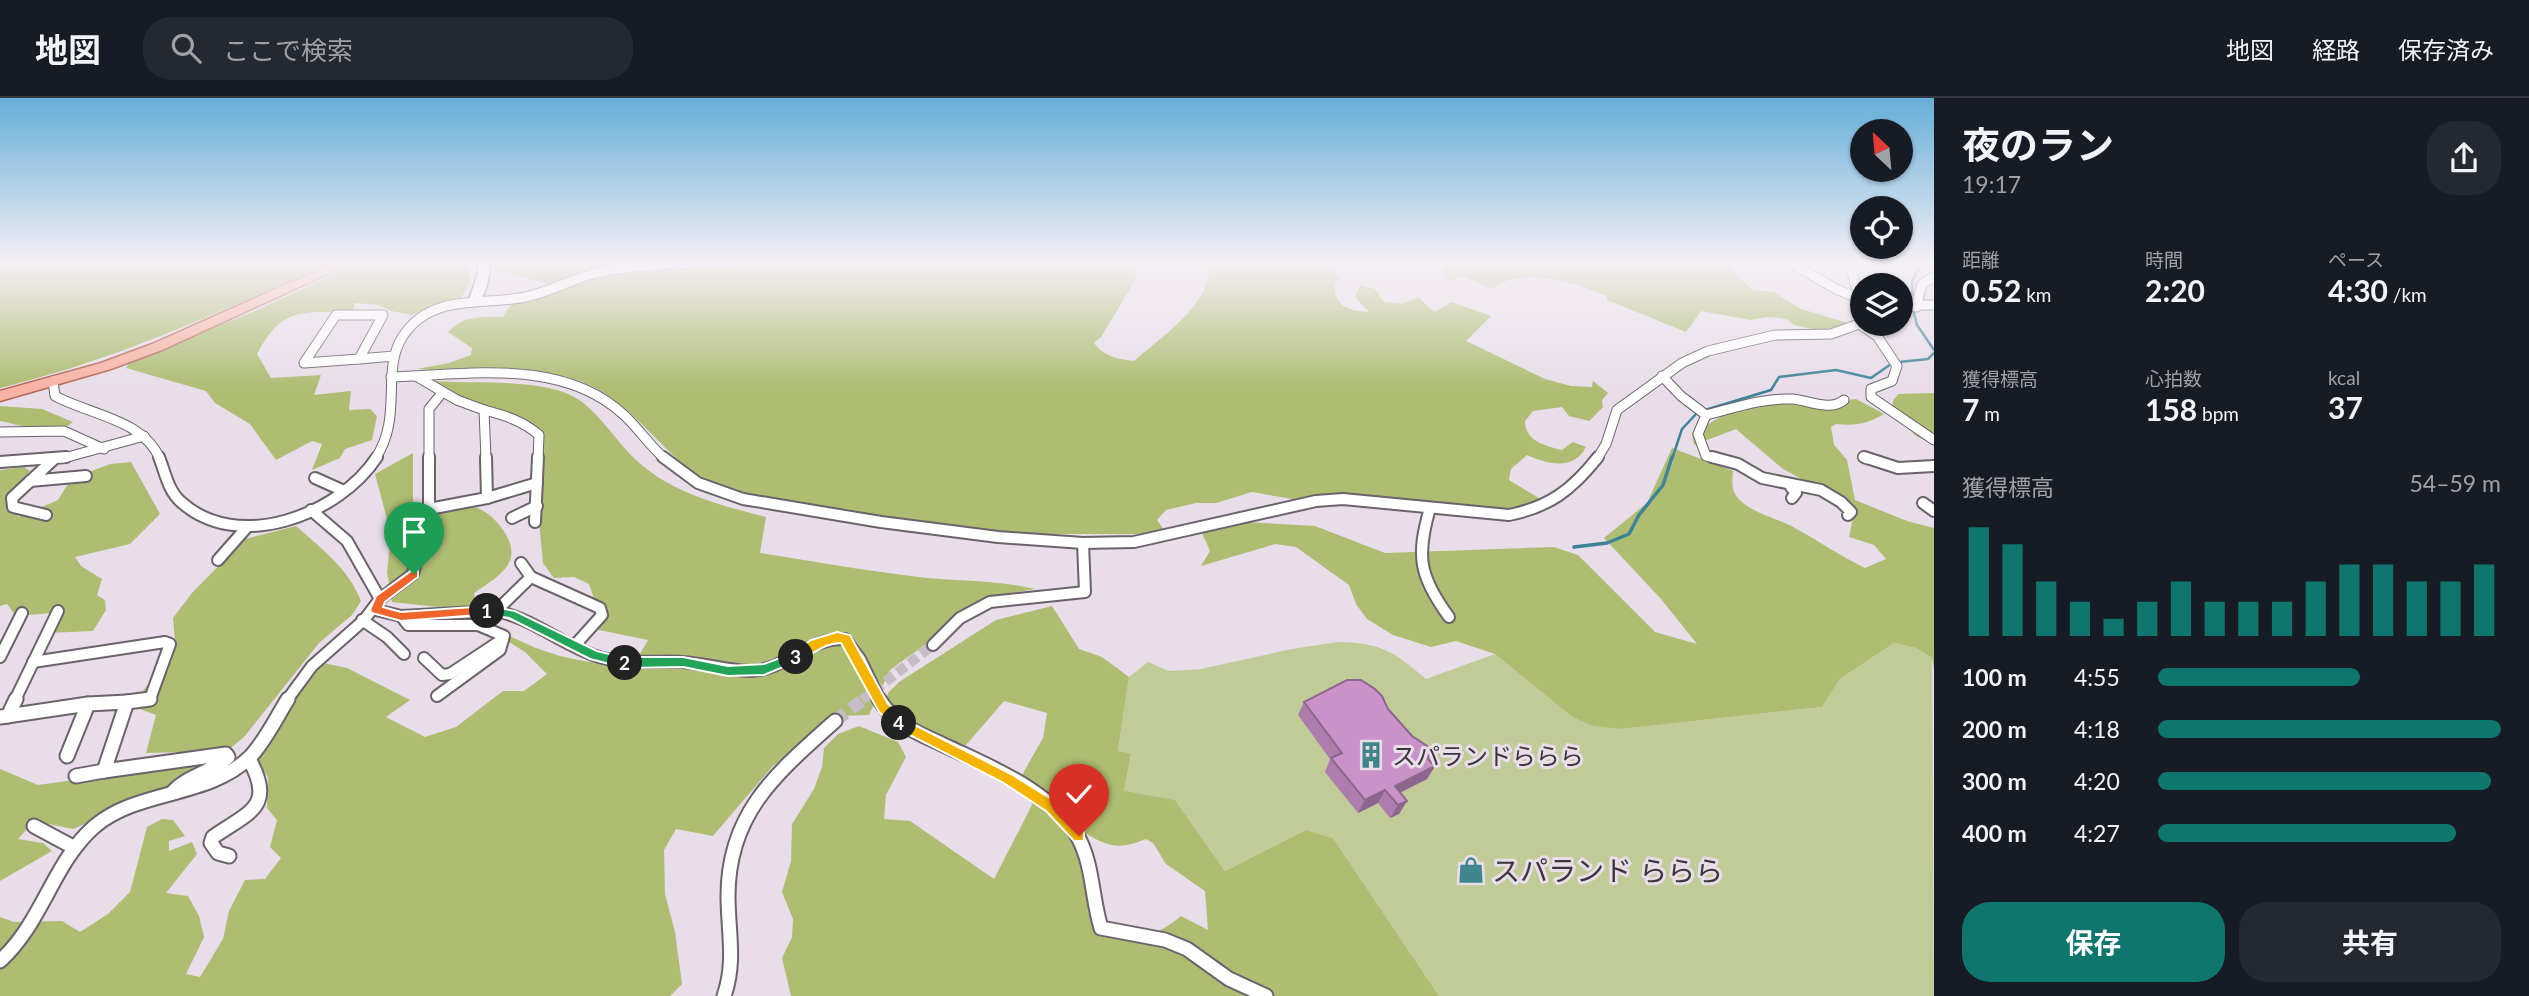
<!DOCTYPE html>
<html lang="ja">
<head>
<meta charset="utf-8">
<style>
  body { margin:0; font-family:Lato,"Noto Sans JP",sans-serif; background:#242831; color:#f1f3f6; height:100vh; display:flex; flex-direction:column; font-size:26px; white-space:nowrap }
  * { box-sizing:border-box; margin:0 }
  p { font-size:23px; color:#9ea1a6 }
  .icon { flex:none; width:38px; height:38px; fill:none; stroke:currentColor; stroke-width:2; stroke-linecap:round; stroke-linejoin:round }
  .map { position:relative; flex:1; overflow:hidden }
  .sheet { display:flex; flex-direction:column; background:#171b24; width:595px }
  .sheet>* { flex:none }
  .needle { width:46px; rotate:334deg }
  .fabs { position:absolute; left:1850px; top:21px; display:grid; gap:14px }
  .fabs a { display:grid; place-items:center; width:63px; height:63px; border-radius:50%; background:#171b24; box-shadow:0 2px 5px #0004; font-size:35px }
  .pin { position:absolute; display:grid; place-items:center; width:60px; height:60px; color:#fff; margin:-72px -30px; border-radius:50% 50% 50% 0; rotate:-45deg; box-shadow:0 0 7px #0007 }
  .pin .icon { rotate:45deg }
  .km { position:absolute; width:35px; height:35px; margin:-18px; border-radius:50%; background:#222; color:#fff; font-size:19px; line-height:35px; text-align:center }
  .round { display:grid; place-items:center; flex:none; width:74px; height:74px; border-radius:28px; background:#242831 }
  .overview { display:flex; align-items:center; justify-content:space-between; height:119px; padding:0 28px }
  h1 { font-size:38px; font-weight:700; line-height:52px }
  .stats { display:grid; grid-template-columns:repeat(3,1fr); gap:10px; height:119px; padding:7px 28px }
  .stats div { display:grid; align-content:center }
  .stats b { font-size:30px; font-weight:700 }
  .stats small { font-size:19px; font-weight:400 }
  .stats p { font-size:19px }
  .chart { height:196px; padding:14px 28px }
  .chart p { display:flex; justify-content:space-between }
  .chart svg { width:100%; height:126px; margin-top:7px; stroke:#0f766e; stroke-width:6 }
  .action { display:flex; gap:14px; margin-top:auto; padding:14px 28px }
  .action a { flex:1; height:80px; border-radius:28px; background:#0f766e; color:#fff; font-size:28px; font-weight:700; line-height:80px; text-align:center }
  .action a+a { background:#242831; color:#f1f3f6 }
  ul { padding:0 28px; list-style:none; font-size:23px }
  li { display:grid; grid-template-columns:112px 84px 1fr; align-items:center; height:52px }
  li i { height:18px; border-radius:9px; background:#0f766e }
  header { display:flex; align-items:center; gap:42px; box-sizing:border-box; height:98px; padding:0 35px; background:#171b24; border-bottom:2px solid #363941 }
  header strong { font-size:33px }
  nav { display:flex; gap:38px; margin-inline-start:auto; font-size:24px }
  .search { width:490px; height:63px; background:#242831; display:flex; align-items:center; gap:18px; box-sizing:border-box; padding:0 24px; border-radius:28px; color:#9ea1a6; font-size:26px }
  main { display:flex; flex:1; min-height:0 }
  .map>svg:first-child { display:block }
</style>
</head>
<body>
<header>
<strong>地図</strong>
<div class="search"><svg class="icon" aria-label="search" viewBox="0 0 24 24"><circle cx="10" cy="10" r="6"/><path d="M15 15l6 6"/></svg>ここで検索</div>
<nav><a>地図</a><a>経路</a><a>保存済み</a></nav>
</header>
<main>
<div class="map">
<svg width="1934" height="898" viewBox="0 0 1934 898">
  <rect width="100%" height="100%" fill="#e8dde8"/>
  <path fill="#c0cb98" d="M1338 544C1382 545 1393 553 1426 581L1495 556 1571 618 1621 631 1822 609 1840 581 1894 545 1916 550 1932 560 1934 898H1439L1333 740 1306 732 1225 773 1175 702 1124 694 1131 657 1118 653 1129 579 1148 564 1169 573 1201 571 1292 551Z"/>
  <g fill="#aebd72" fill-rule="evenodd">
    <path d="M0 164H331C223 213 116 262 0 290Z"/>
    <path d="M360 164H466L470 183 461 201 433 207 412 217 391 213 379 207 355 205 352 214C303 215 283 207 257 256L271 280 321 277 314 297 351 293 349 312 370 311 377 318 372 342 345 351 340 360 312 372 322 346 312 343 276 362 250 326 215 305 206 293 126 270 131 262 255 213Z"/>
    <path d="M489 164 1117 165 1135 173 1136 181 1101 239 1094 245C1105 259 1117 261 1134 263 1161 239 1213 205 1210 164 1241 164 1321 155 1341 179L1335 186C1333 208 1350 213 1369 214L1355 199 1360 187 1375 191 1384 204 1402 206 1418 199 1434 214 1452 204 1491 218 1466 243 1545 281 1571 288 1592 289 1593 283 1608 295 1602 302 1603 309 1589 323 1569 318 1562 309 1533 313 1525 323C1525 343 1545 348 1562 352L1573 344 1586 349C1574 373 1547 366 1527 357L1511 371 1509 382 1542 402 1506 412 1439 408 1369 397 1298 402 1252 394 1216 405H1196L1166 412 1157 422 1164 432 1137 436C1077 436 1017 437 957 431 912 427 867 416 822 408 792 402 757 400 728 391 672 373 648 320 599 292 545 261 477 276 417 271L449 265 471 257 472 250 448 234C464 217 480 219 503 219 518 192 528 200 550 186L492 171Z"/>
    <path d="M1438 164H1726L1752 192 1774 194 1801 211 1848 225 1832 231 1817 232 1794 227 1787 221 1767 219 1751 222 1701 213 1686 234 1607 202V198C1576 184 1521 168 1492 191L1463 178 1449 183 1443 174 1446 169Z"/>
    <path d="M433 283C470 286 545 280 576 300 599 314 615 342 635 361 671 395 719 407 766 419L760 455C810 463 860 472 911 478 952 484 994 481 1035 491L991 499 890 572 869 617 834 618 772 669 713 738 676 731 664 752 665 796 675 834 682 886 670 898H0V819L14 824 62 823 80 834 108 816 130 794 147 729 162 721 173 722 185 738 169 743V753L192 744 197 756 166 795 188 798 199 818 204 839 186 876 200 879 223 841 229 813 245 782 265 781 281 760 270 749 277 722 267 710 268 679 248 653 319 564 347 570 410 602 386 619 425 639 456 629 503 593H524L547 576 525 554 490 532C507 536 520 543 536 550 567 562 601 567 634 566L648 542 599 532 597 509 589 486 574 479 554 480 543 465 539 424 544 346C536 312 493 314 466 302 455 297 444 289 433 283Z"/>
    <polygon points="1934,295 1934,347 1916,338 1892,313 1893,303 1898,296"/>
    <path d="M1775 296 1825 305 1856 301 1884 316C1867 326 1856 328 1836 326L1831 329 1834 347 1847 362 1855 402 1907 423 1934 430V571L1932 560 1916 550 1894 545 1840 581 1822 609 1621 631 1593 628 1571 618 1495 556 1456 543 1431 549 1393 537 1367 521 1356 506 1349 487 1296 449 1275 446 1201 468 1210 453 1202 435 1246 424 1315 428 1385 455 1554 449 1578 457 1655 534 1697 546 1661 501 1604 440 1647 405 1672 350 1733 373C1732 382 1731 391 1737 399 1750 415 1777 420 1795 430 1819 443 1840 458 1865 470L1886 461 1874 447 1849 439 1855 410 1783 371 1736 331 1694 347 1692 335C1721 320 1742 303 1775 296Z"/>
    <path d="M0 308 42 311 73 324C54 340 22 327 0 323Z"/>
    <path d="M413 355V410L418 417C430 415 460 405 471 408 484 411 493 419 501 429 526 463 502 476 474 495L476 507 447 510 392 504 387 474 391 436 375 376Z"/>
    <polygon points="131,364 160,416 130,446 75,459 81,468 102,481 97,497 105,502 106,512 93,533 47,535 52,515 16,518 7,506 0,508 0,372 24,369 30,373 5,405 17,407 18,419 58,402 71,381 110,366"/>
    <path d="M296 428C322 451 348 470 361 503L352 517 319 545 244 639 227 653 146 655 156 617 132 608 165 563 175 544 173 520 192 495 245 441Z"/>
    <path d="M1052 508 1079 551 1102 559 1129 579 1118 653 1131 656 1124 693 1175 702 1225 773 1306 732 1333 740 1439 898H791L782 860 792 839 793 821 782 794 791 763 792 726 814 691 822 669 824 650 838 636 859 628 898 644 906 659 886 697 884 721 910 723 994 781 1032 707 1022 677 1043 640 1047 615 1004 603 966 647C935 643 906 644 883 621L888 595 899 584 996 522ZM1087 736C1110 750 1121 751 1146 741L1153 745 1166 766 1205 793 1208 832 1181 818C1152 843 1127 844 1093 829L1074 741Z"/>
    <polygon points="206,664 173,686 73,731 34,723 18,741 43,745 52,753 0,783 0,671 38,687"/>
  </g>
  <g fill="none" stroke-linecap="round" stroke-linejoin="round">
    <g stroke="#3e8398" stroke-width="2.5">
      <polyline points="1913,204 1912,183 1923,164"/>
      <polyline points="1913,211 1917,227 1934,252"/>
      <polyline points="1899,264 1928,261 1934,255"/>
      <polyline points="1705,312 1771,292 1779,279 1836,272 1871,280 1891,266"/>
      <polyline points="1672,361 1682,331 1697,315"/>
    </g>
    <polyline stroke="#3e8398" stroke-width="3.5" points="1574,449 1607,445 1629,436 1639,417 1663,387 1672,359"/>
    <polyline stroke="#c5bcc5" stroke-width="10" stroke-dasharray="10 5" stroke-linecap="butt" points="862,602 933,547"/>
    <polyline stroke="#c5bcc5" stroke-width="13" stroke-dasharray="13 7" stroke-linecap="butt" points="835,623 864,601"/>
    <defs>
      <g id="street-far2">
        <polyline points="1789,164 1836,191 1860,201"/>
        <polyline points="1849,164 1862,208"/>
        <polyline points="1900,206 1916,209 1922,186 1934,179"/>
        <polyline points="1916,207 1934,207"/>
        <polygon points="336,217 383,217 359,261 304,265"/>
        <polyline points="1859,226 1877,238 1897,268 1892,283 1871,291 1871,299 1934,342"/>
        <polyline points="359,261 394,258"/>
        <polyline points="416,278 457,302 484,312 486,361"/>
        <polyline points="1662,278 1681,298 1706,317 1698,336 1706,358 1719,361"/>
        <path d="M391 279C468 277 562 259 624 317 639 331 650 348 665 361"/>
        <path d="M53 283 55 298C90 317 143 321 160 361"/>
        <path d="M484 312C504 317 523 323 539 337L538 361"/>
        <path d="M1706 317C1734 310 1762 300 1792 301 1809 302 1830 314 1844 302"/>
        <polyline points="0,334 64,333 104,351"/>
        <polyline points="1863,359 1867,361"/>
        <polyline points="45,361 64,360 144,338"/>
        <path d="M375 361C404 318 380 273 403 238 431 195 482 208 525 199 550 194 572 181 596 175 642 165 689 166 735 164"/>
        <polyline points="429,361 429,311 442,295"/>
        <polyline points="1597,361 1606,346 1617,312 1682,265 1708,253 1775,237 1831,236 1859,226 1862,220"/>
      </g>
      <g id="street-far1">
        <path d="M159 359C165 374 168 392 180 403 237 456 339 417 377 359"/>
        <polyline points="429,359 429,411 487,400 486,359"/>
        <path d="M663 359 698 385 743 401 881 424 998 439 1083 445 1134 444 1316 403 1343 401 1509 417C1549 409 1572 392 1598 359"/>
        <polyline points="1712,359 1738,366 1762,380 1821,392 1841,404 1851,414 1848,417"/>
        <polyline points="1864,359 1898,370 1934,368"/>
        <polyline points="0,364 66,359"/>
        <polyline points="315,380 344,393"/>
        <polyline points="30,383 86,378"/>
        <polyline points="1791,389 1796,395 1792,400"/>
        <polyline points="487,400 537,385"/>
        <polyline points="1923,405 1934,413"/>
        <path d="M1430 410C1416 458 1419 478 1449 519"/>
        <polyline points="46,417 13,409 12,400 54,361"/>
        <polyline points="512,420 537,408"/>
        <polyline points="535,424 538,359"/>
        <polyline points="218,462 248,428"/>
        <polyline points="521,465 531,479 600,510 602,517 575,547"/>
        <polyline points="380,501 413,476 429,411"/>
        <path d="M376 512 401 518 496 513C531 520 560 545 593 557 623 568 651 562 682 564 705 565 728 573 751 573 786 572 809 539 845 541L860 561 880 602"/>
        <polyline points="496,513 531,479"/>
        <polyline points="401,518 408,527 478,527 504,538 500,552 437,598"/>
        <polyline points="362,522 387,539 404,556"/>
        <polyline points="933,547 960,520 990,504 1085,494 1083,445"/>
        <polyline points="0,559 22,515"/>
        <polyline points="424,560 442,577 450,576 503,541"/>
        <polyline points="33,564 165,544 170,546 150,601 140,602"/>
        <polyline points="15,602 58,513"/>
        <polyline points="287,602 312,568 364,522 380,501 347,443 311,412"/>
      </g>
      <g id="street">
        <path d="M879 601C895 628 921 636 948 649 993 670 1055 695 1079 741 1093 768 1092 801 1101 830L1165 842 1187 851 1229 881 1266 898"/>
        <polyline points="127,604 150,601"/>
        <polyline points="8,618 16,601"/>
        <path d="M0 619 88 606 127 604 104 673 226 656 228 659C212 675 187 677 172 695"/>
        <polyline points="67,658 88,606"/>
        <polyline points="76,678 104,673"/>
        <polyline points="34,728 73,749"/>
        <path d="M229 758 218 755 211 745 213 739C249 714 276 709 249 661"/>
        <path d="M0 863C43 824 53 764 95 728 139 691 208 700 250 659 266 642 276 620 288 601"/>
        <path d="M724 898C736 864 728 833 728 798 728 714 778 674 835 623"/>
      </g>
      <path id="secondary" d="M478 164H490C490 177 486 202 474 208L468 204 478 176Z"/>
      <polygon id="primary" points="336,164 354,164 162,252 111,271 0,303 0,293 101,265 152,246"/>
    </defs>
    <use href="#street-far2" stroke="#6c626c" stroke-width="11"/>
    <use href="#street-far1" stroke="#6c626c" stroke-width="14"/>
    <use href="#street" stroke="#6c626c" stroke-width="17"/>
    <use href="#secondary" stroke="#6c626c" stroke-width="3"/>
    <use href="#primary" stroke="#b36757" stroke-width="3"/>
    <use href="#street-far2" stroke="#fff" stroke-width="9"/>
    <use href="#street-far1" stroke="#fff" stroke-width="10"/>
    <use href="#street" stroke="#fff" stroke-width="13"/>
    <use href="#secondary" fill="#fff" fill-rule="evenodd"/>
    <use href="#primary" fill="#f8b3a4" fill-rule="evenodd"/>
  </g>
  <polygon fill="#ad7ead" points="1304,604 1388,611 1428,661 1435,668 1427,681 1400,695 1407,703 1399,716 1390,720 1378,705 1358,715 1325,674 1330,661 1298,617"/>
  <g fill="#8d668d">
    <polygon points="1435,668 1427,681 1391,699 1395,688"/>
    <polygon points="1385,692 1378,705 1358,715 1365,702"/>
    <polygon points="1407,703 1399,716 1390,720 1398,707"/>
  </g>
  <polygon fill="#c992c9" stroke="#8d668d" stroke-width="2" points="1347,582 1361,582 1375,591 1382,598 1388,611 1412,638 1427,648 1430,654 1428,661 1435,668 1395,688 1407,703 1398,707 1385,692 1365,702 1331,660 1342,655 1304,604"/>
  <linearGradient id="sky" x2="0" y2="1"><stop stop-color="#65aed8"/><stop offset="0.57" stop-color="#f5f0f5"/><stop offset="1" stop-color="#f5f0f5" stop-opacity="0"/></linearGradient>
  <rect width="1934" height="290" fill="url(#sky)"/>
  <polygon fill="#f0652b" stroke="#fff" stroke-width="2" points="414,471 418,473 418,479 385,504 383,509 401,514 487,508 493,513 491,516 401,523 372,515 370,512 376,498"/>
  <polygon fill="#22a559" stroke="#fff" stroke-width="2" points="487,508 515,513 597,553 630,561 632,565 625,570 590,561 509,520 482,516 481,513"/>
  <polygon fill="#22a559" stroke="#fff" stroke-width="2" points="796,554 800,555 800,562 764,577 728,578 683,569 625,570 619,565 625,559 683,559 728,568 764,566"/>
  <path fill="#f5b400" stroke="#fff" stroke-width="2" d="M837 534 850 537 888 606 904 621V629H894L879 614 841 545C821 544 806 565 791 562V555L811 542Z"/>
  <polygon fill="#f5b400" stroke="#fff" stroke-width="2" points="899,619 1011,676 1056,704 1084,734 1084,743 1074,743 1046,713 1002,684 894,629 894,621"/>
  <defs>
    <symbol id="building-bare" viewBox="-9 -9 18 18"><path d="M-4-6H4V6H1V3H-1V6H-4ZM-2.5-4.3h1.7v1.8h-1.7ZM.8-4.3h1.7v1.8H.8ZM-2.5-1h1.7V.8h-1.7ZM.8-1h1.7V.8H.8Z" fill="#3f868c" stroke="#e8dde8" stroke-width="2.5" paint-order="stroke"/></symbol>
    <symbol id="shop-bare" viewBox="-9 -9 18 18"><path d="M-5-2.5h2.3a2.7 3.5 0 0 1 5.4 0H5L5.5 6h-11ZM-1.5-2.5h3a1.5 2.3 0 0 0-3 0Z" fill="#3f868c" stroke="#e8dde8" stroke-width="2.5" paint-order="stroke"/></symbol>
  </defs>
  <g fill-rule="evenodd">
    <use href="#building-bare" x="1352" y="638" width="38" height="38"/>
    <use href="#shop-bare" x="1452" y="753" width="38" height="38"/>
  </g>
  <g text-anchor="middle" dominant-baseline="central" stroke-width="6" stroke-linejoin="round" paint-order="stroke">
    <g font-size="24" fill="#3a363a" stroke="#e8dde8" text-anchor="start">
      <text x="1392" y="657">スパランドららら</text>
    </g>
    <g font-size="28" fill="#3a363a" stroke="#e8dde8" text-anchor="start">
      <text x="1492" y="772">スパランド ららら</text>
    </g>
  </g>
</svg>
<div class="fabs">
<a><svg class="needle" viewBox="-14 -14 28 28"><path d="M0-13l5 13h-10z" fill="#e53935"/><path d="M0 13l5-13h-10z" fill="#9ea1a6"/></svg></a>
<a><svg class="icon" aria-label="locate" viewBox="0 0 24 24"><circle cx="12" cy="12" r="6"/><path d="M12 2v4M12 18v4M2 12h4M18 12h4"/></svg></a>
<a><svg class="icon" aria-label="layers" viewBox="0 0 24 24"><path d="M12 4l9 5-9 5-9-5zM3 14l9 5 9-5"/></svg></a>
</div>
<div class="pin" style="left:414px;top:476px;background:#1e9e55"><svg class="icon" aria-label="arrive" viewBox="0 0 24 24"><path d="M6 21V4h12l-3 4 3 4H6"/></svg></div>
<div class="pin" style="left:1079px;top:738px;background:#d93025"><svg class="icon" aria-label="check" viewBox="0 0 24 24"><path d="M5 12l5 5 9-10"/></svg></div>
<b class="km" style="left:487px;top:513px">1</b>
<b class="km" style="left:625px;top:565px">2</b>
<b class="km" style="left:796px;top:559px">3</b>
<b class="km" style="left:899px;top:625px">4</b>
</div>
<section class="sheet">
<div class="overview"><div><h1>夜のラン</h1><p>19:17</p></div><a class="round"><svg class="icon" aria-label="share" viewBox="0 0 24 24"><path d="M12 15V3M7 8l5-5 5 5M5 13v7h14v-7"/></svg></a></div>
<div class="stats">
<div><p>距離</p><b>0.52<small> km</small></b></div>
<div><p>時間</p><b>2:20</b></div>
<div><p>ペース</p><b>4:30<small> /km</small></b></div>
</div>
<div class="stats">
<div><p>獲得標高</p><b>7<small> m</small></b></div>
<div><p>心拍数</p><b>158<small> bpm</small></b></div>
<div><p>kcal</p><b>37</b></div>
</div>
<div class="chart"><p><span>獲得標高</span>54–59 m</p>
<svg viewBox="0 0 160 44" preserveAspectRatio="none"><path d="M5 44V6M15 44V12M25 44V25M35 44V32M45 44V38M55 44V32M65 44V25M75 44V32M85 44V32M95 44V32M105 44V25M115 44V19M125 44V19M135 44V25M145 44V25M155 44V19"/></svg>
</div>
<ul>
<li><b>100 m</b>4:55<i style="width:59%"></i></li>
<li><b>200 m</b>4:18<i style="width:100%"></i></li>
<li><b>300 m</b>4:20<i style="width:97%"></i></li>
<li><b>400 m</b>4:27<i style="width:87%"></i></li>
</ul>
<div class="action"><a>保存</a><a>共有</a></div>
</section>
</main>
</body>
</html>
